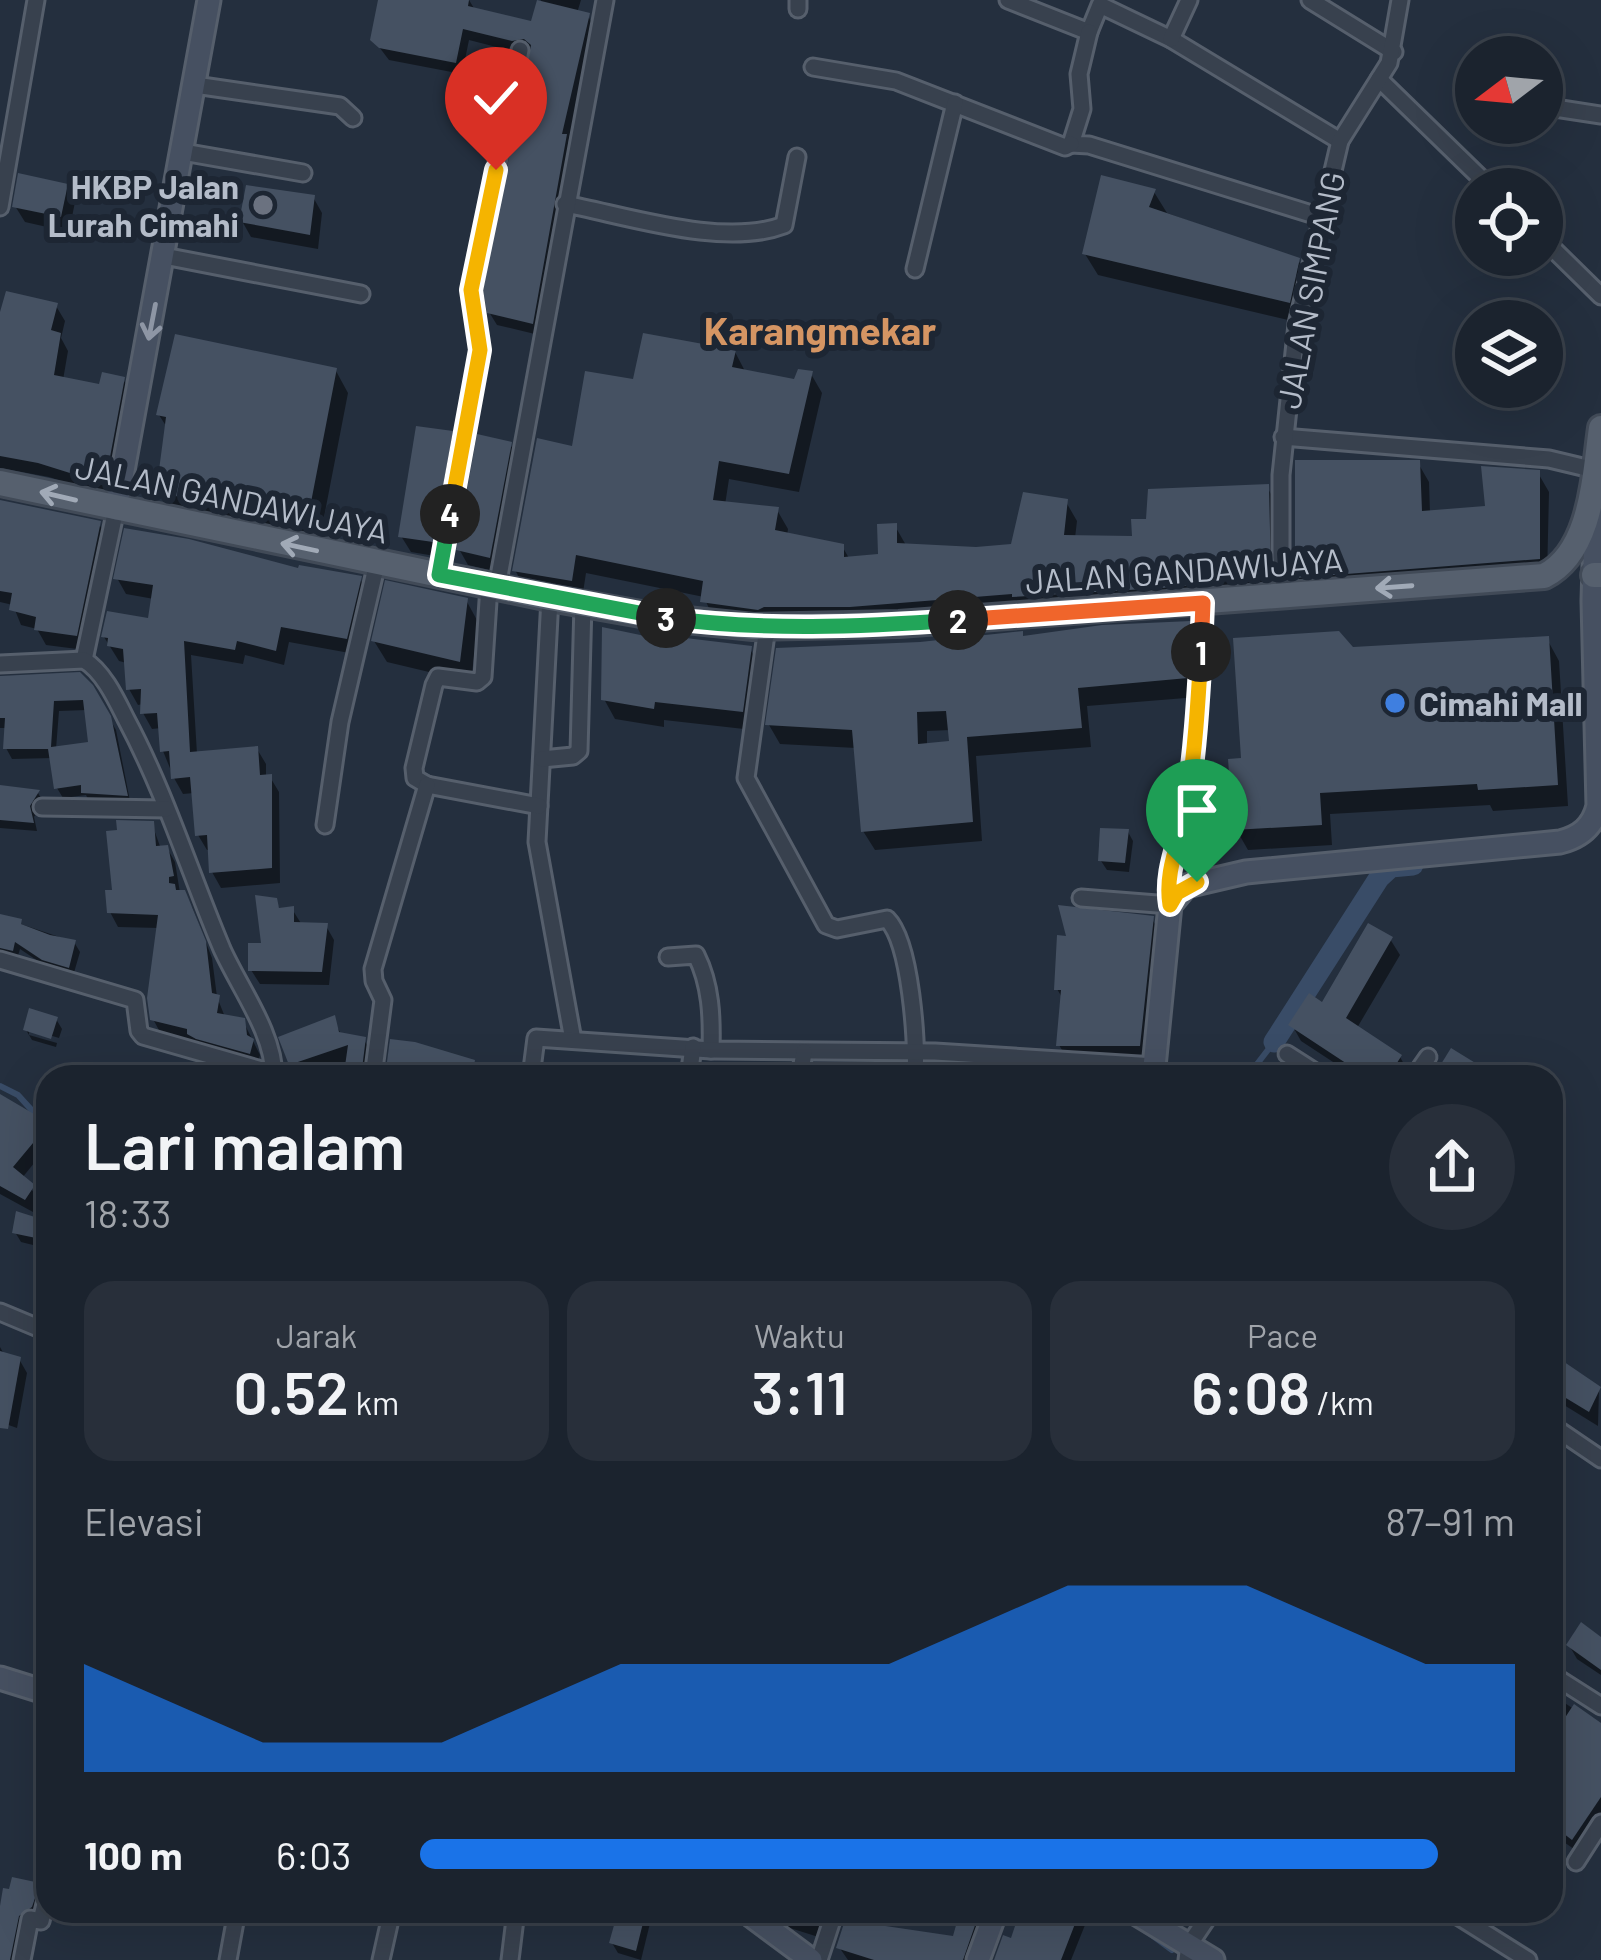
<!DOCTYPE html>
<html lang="id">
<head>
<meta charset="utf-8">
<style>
  body { margin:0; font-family:Barlow,sans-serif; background:#282f3a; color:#f1f3f6; height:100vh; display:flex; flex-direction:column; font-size:45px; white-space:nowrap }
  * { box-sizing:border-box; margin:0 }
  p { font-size:39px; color:#a0a4aa }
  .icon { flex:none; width:66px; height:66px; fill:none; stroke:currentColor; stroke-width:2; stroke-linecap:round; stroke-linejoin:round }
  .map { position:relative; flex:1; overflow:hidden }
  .side { position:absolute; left:36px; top:1065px; width:1527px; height:858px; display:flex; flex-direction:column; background:#1b232e; border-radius:36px; box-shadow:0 12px 48px #0002,0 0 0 3px #39404a }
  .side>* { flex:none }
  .needle { width:78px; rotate:254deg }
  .tools { position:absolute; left:1455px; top:36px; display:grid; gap:24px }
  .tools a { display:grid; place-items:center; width:108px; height:108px; border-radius:50%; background:#1b232e; box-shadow:0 12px 48px #0002,0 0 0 3px #39404a; font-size:60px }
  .pin { position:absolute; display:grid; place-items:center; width:102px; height:102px; color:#fff; margin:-123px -51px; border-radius:50% 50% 50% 0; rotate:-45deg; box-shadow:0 0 12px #0007 }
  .pin .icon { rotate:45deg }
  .km { position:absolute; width:60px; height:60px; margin:-30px; border-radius:50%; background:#222; color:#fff; font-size:33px; line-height:60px; text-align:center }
  .round { display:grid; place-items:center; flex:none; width:126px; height:126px; border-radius:63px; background:#282f3a }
  .overview { display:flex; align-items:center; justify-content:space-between; height:204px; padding:0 48px }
  h1 { font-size:66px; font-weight:600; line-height:90px }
  .figures { display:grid; grid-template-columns:repeat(3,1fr); gap:18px; height:204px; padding:12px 48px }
  .figures div { display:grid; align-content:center; border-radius:30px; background:#282f3a; text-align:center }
  .figures b { font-size:60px; font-weight:600 }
  .figures small { font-size:33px; font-weight:400 }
  .figures p { font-size:33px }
  .chart { height:336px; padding:24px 48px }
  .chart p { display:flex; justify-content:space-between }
  .chart svg { width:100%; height:216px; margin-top:12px; fill:#1a73e8; opacity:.7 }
  ul { padding:0 48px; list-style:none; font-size:39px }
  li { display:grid; grid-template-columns:192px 144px 1fr; align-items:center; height:90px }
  li i { height:30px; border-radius:15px; background:#1a73e8 }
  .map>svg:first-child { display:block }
</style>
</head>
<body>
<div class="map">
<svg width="1601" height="1960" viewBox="0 0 1601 1960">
  <rect width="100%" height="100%" fill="#242f3e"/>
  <g fill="#0007" fill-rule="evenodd">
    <polygon points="381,0 469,0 475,10 533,24 541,0 581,0 577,13 588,16 595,28 568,143 572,149 539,335 497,325 489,312 533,50 520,53 469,40 462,74 389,60 373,39"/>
    <polygon points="66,186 75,202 69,232 25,222 15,206"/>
    <polygon points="1154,192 1167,213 1298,260 1311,282 1301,323 1098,275 1085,254"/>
    <polygon points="313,197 322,213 318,249 251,237 242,221"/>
    <polygon points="56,306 65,321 61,338 68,351 63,380 102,388 123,379 132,395 113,498 49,477 0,468 0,325"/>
    <polygon points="735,352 746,373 796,383 811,374 822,393 799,492 729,479 725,505 777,510 788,529 787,536 842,546 850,560 881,557 895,526 907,547 977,550 1014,546 1066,502 1077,521 1075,538 1136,539 1149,522 1267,487 1278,506 1280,594 1211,603 714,620 704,597 586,573 582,599 526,590 515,570 575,449 636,382"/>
    <polygon points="336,371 348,393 319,543 171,514 159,492 168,429 159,415"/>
    <polygon points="451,434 460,450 441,557 411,552 401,536"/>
    <polygon points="510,444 519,460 498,572 468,565 459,549"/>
    <polygon points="1418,463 1429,482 1430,513 1488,509 1538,473 1549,492 1547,578 1309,595 1298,577"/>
    <polygon points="0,503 99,524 108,539 85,650 46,645 37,629 21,625 13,605 0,602"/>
    <polygon points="300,572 360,579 369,595 355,654 289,642 284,665 245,655 243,664 191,655 197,754 257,749 266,764 266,777 270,777 279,792 280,883 221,888 212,872 211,850 207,850 198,835 194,793 183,794 174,778 163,751 161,728 152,729 143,713 143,704 138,705 129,689 127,663 119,661 104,637 150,621 154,599 126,594 117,578"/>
    <polygon points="466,600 478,622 471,682 387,662 374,641"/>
    <path d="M1189 624 1200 643 1198 697 1087 706 1091 747 976 756 982 841 875 850 863 831 856 748 780 744 769 725 1024 639ZM951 730 953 744 927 746V731Z"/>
    <polygon points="1547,639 1559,661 1568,806 1493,811 1490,805 1330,814 1332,845 1248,850 1236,829 1352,650"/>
    <polygon points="671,644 750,649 761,668 753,730 664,720 664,727 615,719 604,699"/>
    <path d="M0 680 91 687 116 730 131 806 90 803 86 795 63 798 57 788 53 758 12 759 6 748 7 728H0ZM87 710 91 745 56 749 59 711Z"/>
    <polygon points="0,788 38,793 43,802 34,817 37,831 0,828"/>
    <polygon points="152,824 161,849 167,848 175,862 180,893 192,907 212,958 217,997 225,1017 243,1021 260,1055 257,1066 198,1048 195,1042 161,1034 153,1019 159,928 118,927 110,912 116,893"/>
    <polygon points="1128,832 1133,841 1129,872 1107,870 1101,861"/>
    <polygon points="275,901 281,911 292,909 302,925 326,926 334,940 329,985 260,984 251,970 265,946"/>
    <polygon points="0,917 74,942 80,952 73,976 50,969 20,949 17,959 0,962"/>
    <polygon points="1152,919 1161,934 1147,1061 1068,1060 1059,1045 1063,999 1057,989"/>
    <polygon points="1390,939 1400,955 1357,1028 1400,1057 1409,1073 1406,1077 1356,1077 1301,1041 1292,1025 1323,1006"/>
    <polygon points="56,1019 62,1029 59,1038 29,1029 29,1035 26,1030"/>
    <polygon points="333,1019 342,1036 364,1040 372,1053 369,1077 349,1077 349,1061 305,1076 298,1074 290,1060"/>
    <polygon points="29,1035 57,1043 56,1047 32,1040"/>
    <polygon points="473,1062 481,1075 490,1077 388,1077"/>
    <polygon points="0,1096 32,1117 48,1146 22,1178 41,1201 33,1212 0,1194"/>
    <polygon points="39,1222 44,1232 41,1247 21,1242 15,1232"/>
    <polygon points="0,1347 5,1356 19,1359 27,1373 17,1428 0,1422"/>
    <polygon points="1551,1357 1599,1389 1598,1426 1551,1397"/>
    <polygon points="1601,1639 1601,1675 1577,1659 1569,1645"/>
    <polygon points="1551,1694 1595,1723 1601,1733 1601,1825 1581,1854 1551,1833"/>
    <polygon points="38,1885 48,1903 43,1928 29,1937 25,1960 0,1960 0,1921"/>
    <polygon points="621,1911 653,1911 641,1960 618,1953 612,1943"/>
    <polygon points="767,1911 840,1911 828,1940 790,1928 786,1931"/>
    <polygon points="963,1911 991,1911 972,1960 848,1960 839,1947 955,1940"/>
    <polygon points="1023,1911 1052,1921 1055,1911 1081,1911 1087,1920 1071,1960 997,1960 1012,1942"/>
  </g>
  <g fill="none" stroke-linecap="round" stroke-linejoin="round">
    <g stroke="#394c67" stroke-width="6">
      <polyline points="1247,1077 1274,1042"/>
      <polyline points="0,1086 18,1095 48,1128"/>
      <polyline points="1103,1911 1134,1923"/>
      <polyline points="1145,1930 1172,1950"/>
    </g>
    <polyline stroke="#394c67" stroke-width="21" points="1274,1042 1379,878 1391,867 1413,865"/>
  </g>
  <g fill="#455162" fill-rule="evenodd">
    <polygon points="378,0 469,0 468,6 531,21 537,0 590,13 562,134 567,134 533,324 487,313 483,290 531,45 524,39 512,41 463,29 456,63 379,48 370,40"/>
    <polygon points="18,173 68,184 61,217 12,207"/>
    <polygon points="1101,175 1156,189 1149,207 1300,258 1290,303 1082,254"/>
    <polygon points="246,185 315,195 310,235 239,222"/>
    <polygon points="6,291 58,303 51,330 61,333 54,375 99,384 102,372 125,377 105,484 38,463 0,456 0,312"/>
    <polygon points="643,333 736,350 732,367 794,379 798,369 813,371 789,474 719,461 713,500 779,507 775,530 844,544 844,557 878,554 877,524 897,523 897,543 976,547 1011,544 1023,492 1068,499 1064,535 1132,536 1131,519 1146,519 1148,489 1269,484 1271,576 1202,578 1202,584 1161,588 1012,597 1012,594 850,607 764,607 758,610 700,602 703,581 576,555 572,581 512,571 537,438 572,446 585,371 633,379"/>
    <polygon points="175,334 337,368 307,523 278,516 279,512 156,493 166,417 156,415"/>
    <polygon points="416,426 453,431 433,542 398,537"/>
    <polygon points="477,434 512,442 490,558 456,550"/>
    <polygon points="1295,460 1420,460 1422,511 1485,506 1481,466 1540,470 1540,559 1295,578"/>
    <polygon points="0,500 101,521 77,636 34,630 36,617 9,610 12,593 0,591"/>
    <polygon points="124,528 189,539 298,568 299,565 362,576 347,639 281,627 276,651 237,641 235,650 184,641 190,752 258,746 260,775 272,774 272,868 209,873 207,835 195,836 190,777 171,779 169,751 160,752 157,713 140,714 141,689 126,690 123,649 107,646 108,638 101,637 107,611 148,618 153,585 113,579"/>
    <polygon points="385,580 468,598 460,662 371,641"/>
    <path d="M1191 621 1188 678 1078 688 1082 728 967 737 973 822 861 832 852 730 765 725 776 648 920 642 1023 631V636L1102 625ZM946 711 949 741 918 744 917 712Z"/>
    <polygon points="602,627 669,641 669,636 752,646 743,712 655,702 654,709 601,700"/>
    <polygon points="1339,631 1353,647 1549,636 1558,785 1478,790 1477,784 1320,793 1322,825 1233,830 1228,759 1241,758 1233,638"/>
    <path d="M80 672 93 685 111 716 128 796 81 793V785L54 789 48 749H3L5 718H0V676ZM83 700 88 742 51 747 54 701Z"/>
    <polygon points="0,785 40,790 30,806 34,823 0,820"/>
    <polygon points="116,820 154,821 156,846 168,845 174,876 169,877 169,883 175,884 176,890 185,890 206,941 212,993 220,995 217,1013 245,1018 247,1035 254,1039 250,1054 196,1039 187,1034 187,1029 150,1020 147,998 158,915 107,913 105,890 112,890 106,831 117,830"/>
    <polygon points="1100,828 1129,829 1125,863 1098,861"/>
    <polygon points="255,895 277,898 279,908 294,906 294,922 328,923 322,972 248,971 248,943 261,943"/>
    <polygon points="1058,905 1154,916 1140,1046 1056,1046 1061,990 1054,990 1057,935 1066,936"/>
    <polygon points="0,914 22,919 21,924 50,935 76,940 69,968 42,960 15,942 13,951 0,948"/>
    <polygon points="1368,923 1393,937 1346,1018 1402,1055 1388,1077 1367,1077 1288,1025 1309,993 1322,1002"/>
    <polygon points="29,1008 58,1017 51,1039 23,1030"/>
    <polygon points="335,1015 339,1032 366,1037 361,1077 344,1073 348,1045 289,1065 278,1037"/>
    <polygon points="390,1039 415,1042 475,1060 472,1077 385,1077"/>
    <polygon points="1451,1048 1477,1064 1468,1077 1433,1077"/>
    <polygon points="190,1062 242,1077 186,1077"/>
    <polygon points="858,1063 903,1064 903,1077 858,1077"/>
    <polygon points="0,1094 34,1114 43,1131 13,1167 35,1185 25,1200 0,1186"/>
    <polygon points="16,1211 41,1219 36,1238 12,1233"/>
    <polygon points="0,1351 21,1357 8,1429 0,1428"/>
    <polygon points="1551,1353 1601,1387 1589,1412 1551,1389"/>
    <polygon points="1581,1622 1601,1637 1601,1670 1566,1645"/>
    <polygon points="1574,1704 1601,1723 1601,1797 1572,1840 1551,1824 1551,1739"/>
    <polygon points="12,1877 40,1883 32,1907 19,1916 10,1960 0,1960 0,1906 3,1888 9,1889"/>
    <polygon points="618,1911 646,1911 636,1951 609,1943"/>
    <polygon points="960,1911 980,1911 963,1960 874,1960 836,1948 845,1920 953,1936"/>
    <polygon points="1020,1911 1050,1917 1052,1911 1080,1911 1061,1960 994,1960 1003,1935 1011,1938"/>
  </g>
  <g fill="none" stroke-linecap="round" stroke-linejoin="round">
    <defs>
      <g id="street">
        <polyline points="1008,0 1089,32 1100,5 1171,39 1340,141"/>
        <polyline points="1310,0 1394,52"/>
        <polyline points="798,9 798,0"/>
        <polyline points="1089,32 1079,74 1082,109 1071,144 1089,145 1321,217"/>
        <polyline points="1171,39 1189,0"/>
        <polyline points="813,67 896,81 1065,147 1071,144"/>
        <polyline points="1379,79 1492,189"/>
        <polyline points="195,85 340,106 353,118"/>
        <polyline points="1542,106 1601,115"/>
        <polyline points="183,152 303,173"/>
        <path d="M565 204C628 216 724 248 784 225L797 157"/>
        <polyline points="0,207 36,0"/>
        <polyline points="1542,238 1601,296"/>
        <polyline points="164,256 361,294"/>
        <polyline points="915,269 955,103"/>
        <polyline points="1283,437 1549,459 1595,470"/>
        <polyline points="439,575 480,350 471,290 520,50"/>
        <polyline points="497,587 605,0"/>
        <polyline points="1285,595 1281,557 1281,475 1297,324 1340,141 1389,63 1400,0"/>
        <polyline points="550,598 537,842 573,1040"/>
        <path d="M767 627 746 778 826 925 837 929 887 919C911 943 917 1042 915 1077"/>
        <polyline points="84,660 116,509"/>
        <path d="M0 664 84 660C103 671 116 699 126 719 165 792 190 873 222 949 240 989 274 1033 274 1077"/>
        <polyline points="542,759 573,756 579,751 583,604"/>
        <polyline points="427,785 415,778 414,768 434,685 438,677 477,682 483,677 489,586"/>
        <polyline points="427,785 539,806"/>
        <polyline points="42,807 166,809"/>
        <polyline points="325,825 340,722 377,563"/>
        <path d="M1081 898 1170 905C1164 868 1182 838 1187 803 1197 737 1202 670 1203 603"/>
        <path d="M668 957 696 955C711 985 712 1017 711 1050"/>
        <polyline points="0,960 135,1000 139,1031 143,1036 286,1077"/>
        <polyline points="1287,1054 1323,1077"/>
        <polyline points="373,1077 383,1000 374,981 373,969 427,785"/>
        <polyline points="531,1077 536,1038 711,1050 935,1052 1155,1066"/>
        <polyline points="689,1077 693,1047"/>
        <polyline points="800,1077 804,1052"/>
        <polyline points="1414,1077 1428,1057"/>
        <polyline points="0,1312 48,1332"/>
        <polyline points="1551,1425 1601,1459"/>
        <polyline points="1551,1674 1601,1706"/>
        <polyline points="1576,1862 1601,1823"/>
        <polyline points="1450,1911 1528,1960"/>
        <polyline points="22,1960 30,1919 41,1921 48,1891"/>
        <polyline points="228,1960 237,1911"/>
        <polyline points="381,1960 392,1911"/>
        <polyline points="510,1960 516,1911"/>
        <polyline points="819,1960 835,1911"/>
        <polyline points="1187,1960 1189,1945 1212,1911"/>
      </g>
      <g id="secondary">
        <polyline points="116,509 209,0"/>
        <path d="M1153 1077 1170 905 1186 886 1246 872 1560 842C1580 837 1593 827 1598 806L1593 601 1596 495"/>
        <polyline points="0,1678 48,1693"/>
        <polyline points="745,1911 811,1960"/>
        <polyline points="1132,1911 1213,1960"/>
        <polyline points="978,1960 996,1911"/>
      </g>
      <g id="primary">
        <path d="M0 483 550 598 658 617 753 627 899 624 1544 576C1592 552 1594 477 1601 428"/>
        <polyline points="1594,575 1601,575"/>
      </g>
    </defs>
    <use href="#street" stroke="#565f6c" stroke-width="21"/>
    <use href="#secondary" stroke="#565f6c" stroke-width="27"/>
    <use href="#primary" stroke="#414a57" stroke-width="30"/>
    <use href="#street" stroke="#38414e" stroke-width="15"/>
    <use href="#secondary" stroke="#465061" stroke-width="21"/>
    <use href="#primary" stroke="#56606e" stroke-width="24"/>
  </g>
  <defs><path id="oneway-shaft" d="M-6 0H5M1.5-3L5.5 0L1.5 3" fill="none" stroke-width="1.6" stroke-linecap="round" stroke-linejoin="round" transform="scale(3)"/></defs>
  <use stroke="#8e96a5" href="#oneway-shaft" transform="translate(152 322) rotate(101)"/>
  <g stroke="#a1aab7">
    <use href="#oneway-shaft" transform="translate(58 496) rotate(-167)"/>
    <use href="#oneway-shaft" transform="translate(299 547) rotate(-168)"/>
    <use href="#oneway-shaft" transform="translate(1394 587) rotate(176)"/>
  </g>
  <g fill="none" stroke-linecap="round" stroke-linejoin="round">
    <defs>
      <path id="split-1" d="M1197 882 1177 893 1170 905C1164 869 1182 838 1187 803 1195 753 1198 703 1201 652"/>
      <polyline id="split-2" points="958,620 1203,603 1201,652"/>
      <path id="split-3" d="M666 618C764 631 860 627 958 620"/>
      <polyline id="split-4" points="450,514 439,575 666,618"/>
      <polyline id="split-5" points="450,514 480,350 471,290 496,170"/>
    </defs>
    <use href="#split-1" stroke="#fff" stroke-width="24"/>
    <use href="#split-2" stroke="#fff" stroke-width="24"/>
    <use href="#split-3" stroke="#fff" stroke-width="24"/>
    <use href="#split-4" stroke="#fff" stroke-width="24"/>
    <use href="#split-5" stroke="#fff" stroke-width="24"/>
    <use href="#split-1" stroke="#f5b400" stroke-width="15"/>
    <use href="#split-2" stroke="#f0652b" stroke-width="15"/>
    <use href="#split-3" stroke="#22a559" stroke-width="15"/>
    <use href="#split-4" stroke="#22a559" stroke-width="15"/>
    <use href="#split-5" stroke="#f5b400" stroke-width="15"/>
  </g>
  <circle fill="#6b7280" stroke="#1d2633" stroke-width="4.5" cx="263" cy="205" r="12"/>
  <circle fill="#3f7fe0" stroke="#1d2633" stroke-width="4.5" cx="1395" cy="703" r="12"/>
  <g text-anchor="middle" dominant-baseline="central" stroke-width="12" stroke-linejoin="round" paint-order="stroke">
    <g font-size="33" font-weight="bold" fill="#b4bcc9" stroke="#1d2633" text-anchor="end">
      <text x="239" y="186">HKBP Jalan<tspan x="239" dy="38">Lurah Cimahi</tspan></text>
      <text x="1419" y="703" text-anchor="start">Cimahi Mall</text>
    </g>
    <g font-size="33" fill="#b4bcc9" stroke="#1d2633">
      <text transform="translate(1310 290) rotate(-79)">JALAN SIMPANG</text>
      <text transform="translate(232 498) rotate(12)">JALAN GANDAWIJAYA</text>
      <text transform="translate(1184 570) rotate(-4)">JALAN GANDAWIJAYA</text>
    </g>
    <g font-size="39" font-weight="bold" fill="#d59563" stroke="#1d2633">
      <text x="820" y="329">Karangmekar</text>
    </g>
  </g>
</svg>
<div class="tools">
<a><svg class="needle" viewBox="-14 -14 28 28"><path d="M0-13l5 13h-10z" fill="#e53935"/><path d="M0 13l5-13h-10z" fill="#a0a4aa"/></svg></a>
<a><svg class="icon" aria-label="locate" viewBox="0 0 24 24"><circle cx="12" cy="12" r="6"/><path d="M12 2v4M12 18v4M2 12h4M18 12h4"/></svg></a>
<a><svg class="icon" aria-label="layers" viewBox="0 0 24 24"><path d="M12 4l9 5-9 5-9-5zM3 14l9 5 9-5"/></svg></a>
</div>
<div class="pin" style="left:1197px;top:882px;background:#1e9e55"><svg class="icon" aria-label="arrive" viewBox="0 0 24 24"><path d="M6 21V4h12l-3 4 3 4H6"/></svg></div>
<div class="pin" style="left:496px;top:170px;background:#d93025"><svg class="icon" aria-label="check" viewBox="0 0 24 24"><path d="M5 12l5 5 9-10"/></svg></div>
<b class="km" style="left:1201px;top:652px">1</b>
<b class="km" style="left:958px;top:620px">2</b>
<b class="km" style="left:666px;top:618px">3</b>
<b class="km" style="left:450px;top:514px">4</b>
<section class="side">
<div class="overview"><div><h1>Lari malam</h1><p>18:33</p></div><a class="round"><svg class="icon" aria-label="share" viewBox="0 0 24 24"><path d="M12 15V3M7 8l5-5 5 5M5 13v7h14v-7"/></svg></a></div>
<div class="figures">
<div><p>Jarak</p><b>0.52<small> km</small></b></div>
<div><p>Waktu</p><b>3:11</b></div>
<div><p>Pace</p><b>6:08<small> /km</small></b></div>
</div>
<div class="chart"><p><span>Elevasi</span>87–91 m</p>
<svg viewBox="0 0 160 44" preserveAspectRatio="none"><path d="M0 44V22L10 30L20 38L30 38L40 38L50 30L60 22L70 22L80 22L90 22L100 14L110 6L120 6L130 6L140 14L150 22L160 22V44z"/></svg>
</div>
<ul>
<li><b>100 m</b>6:03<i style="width:93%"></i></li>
</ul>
</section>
</div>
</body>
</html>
